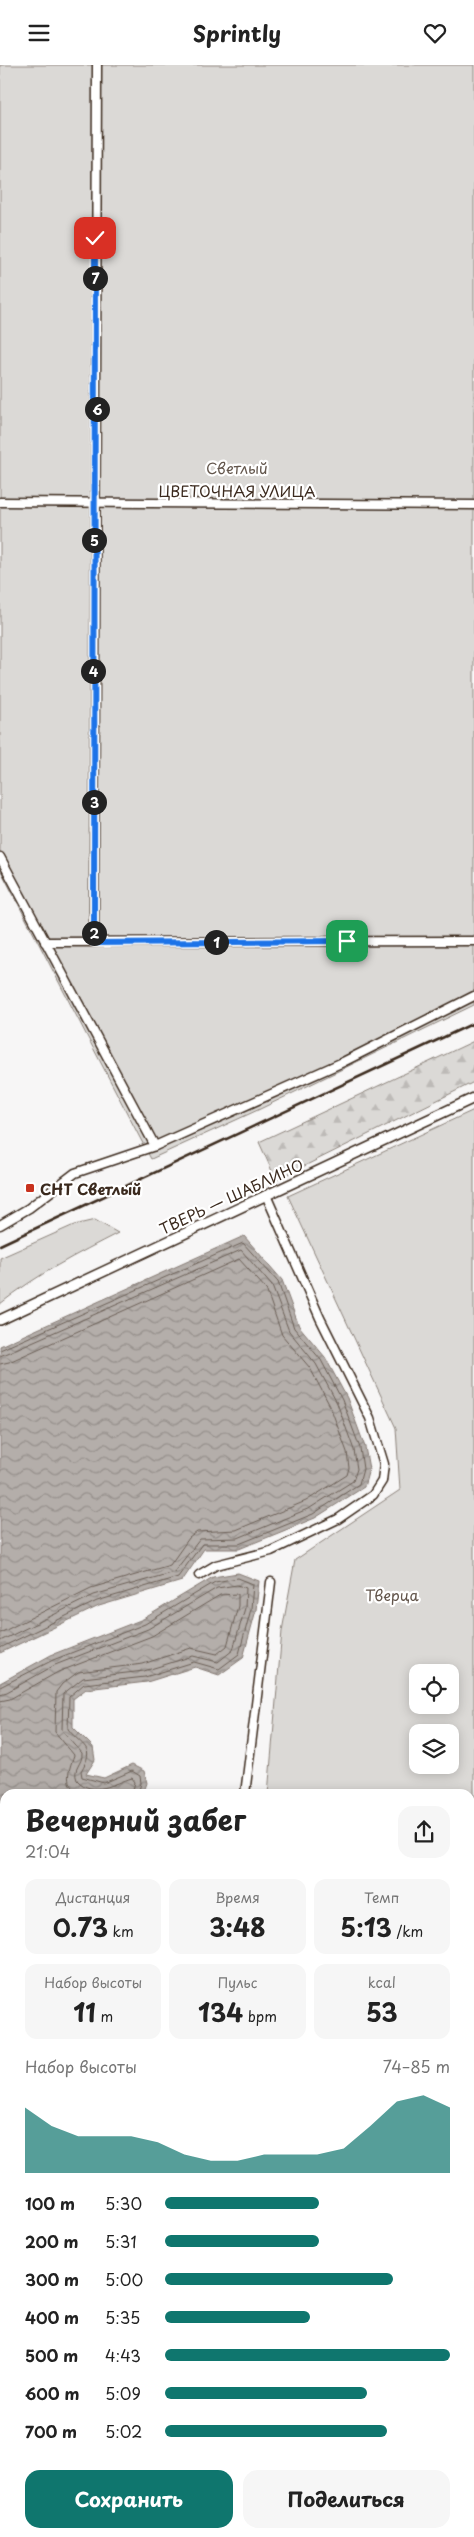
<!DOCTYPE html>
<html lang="ru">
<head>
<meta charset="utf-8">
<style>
  body { margin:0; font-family:"Playpen Sans",sans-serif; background:#f6f6f6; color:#222; height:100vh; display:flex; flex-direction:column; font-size:19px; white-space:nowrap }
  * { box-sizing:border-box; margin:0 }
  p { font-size:16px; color:#767676 }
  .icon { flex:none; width:28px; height:28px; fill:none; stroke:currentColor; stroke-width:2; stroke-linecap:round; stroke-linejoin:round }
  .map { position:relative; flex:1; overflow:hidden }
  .panel { position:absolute; left:0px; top:1724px; width:475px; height:749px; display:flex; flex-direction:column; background:#fff; border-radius:15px 15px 0 0; box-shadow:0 2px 12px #0003 }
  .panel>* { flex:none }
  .buttons { position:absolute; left:409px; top:1599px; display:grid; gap:10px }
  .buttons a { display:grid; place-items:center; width:50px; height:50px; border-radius:10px; background:#fff; box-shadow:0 2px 12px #0003; font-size:25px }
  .pin { position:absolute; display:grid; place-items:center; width:42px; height:42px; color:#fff; margin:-21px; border-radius:10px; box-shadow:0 2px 8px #0006 }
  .km { position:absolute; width:25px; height:25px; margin:-12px; border-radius:50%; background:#222; color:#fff; font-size:14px; line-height:25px; text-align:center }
  .round { display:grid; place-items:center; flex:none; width:52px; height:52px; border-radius:15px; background:#f6f6f6 }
  .overview { display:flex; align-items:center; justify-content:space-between; height:85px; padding:0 25px }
  h1 { font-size:28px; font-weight:700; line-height:38px }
  .stats { display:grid; grid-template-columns:repeat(3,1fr); gap:8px; height:85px; padding:5px 25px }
  .stats div { display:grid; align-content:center; border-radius:12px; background:#f6f6f6; text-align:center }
  .stats b { font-size:25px; font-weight:700 }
  .stats small { font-size:14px; font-weight:400 }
  .stats p { font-size:14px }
  .chart { height:140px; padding:10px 25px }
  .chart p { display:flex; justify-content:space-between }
  .chart svg { width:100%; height:90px; margin-top:5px; fill:#0f766e; opacity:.7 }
  .cta { display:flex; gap:10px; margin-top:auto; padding:10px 25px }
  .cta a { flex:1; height:58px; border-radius:15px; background:#0f766e; color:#fff; font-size:20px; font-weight:700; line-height:58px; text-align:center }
  .cta a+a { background:#f6f6f6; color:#222 }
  ul { padding:0 25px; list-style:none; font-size:16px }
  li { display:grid; grid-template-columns:80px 60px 1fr; align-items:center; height:38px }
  li i { height:12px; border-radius:6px; background:#0f766e }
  header { display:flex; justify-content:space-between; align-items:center; height:65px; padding:0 25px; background:#fff; font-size:22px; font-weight:700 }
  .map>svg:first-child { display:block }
</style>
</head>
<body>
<header><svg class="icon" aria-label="menu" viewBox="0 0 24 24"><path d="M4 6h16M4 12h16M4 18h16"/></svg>Sprintly<svg class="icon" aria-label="heart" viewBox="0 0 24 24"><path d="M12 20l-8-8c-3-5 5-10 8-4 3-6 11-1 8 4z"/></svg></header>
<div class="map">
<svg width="474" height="2472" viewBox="0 0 474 2472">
  <defs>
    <pattern id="forest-firs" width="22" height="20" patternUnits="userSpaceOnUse" patternTransform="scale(1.25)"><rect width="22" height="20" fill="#dbd9d6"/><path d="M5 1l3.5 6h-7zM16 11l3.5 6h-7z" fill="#bdbab7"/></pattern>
    <pattern id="water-waves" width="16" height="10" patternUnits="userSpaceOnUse" patternTransform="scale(1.25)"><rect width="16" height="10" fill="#b4aeaa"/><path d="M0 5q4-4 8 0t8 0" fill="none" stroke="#948e8a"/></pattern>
  </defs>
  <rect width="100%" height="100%" fill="#f7f6f6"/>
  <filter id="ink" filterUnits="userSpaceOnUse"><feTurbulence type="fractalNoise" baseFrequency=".02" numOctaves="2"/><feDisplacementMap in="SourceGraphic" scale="10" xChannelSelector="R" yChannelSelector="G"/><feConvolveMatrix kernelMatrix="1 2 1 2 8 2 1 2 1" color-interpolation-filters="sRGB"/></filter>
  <g filter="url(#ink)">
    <g fill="#dbd9d6" stroke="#8b827a" fill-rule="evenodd">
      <polygon points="0,0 474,0 474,940 260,1044 151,1094 0,804"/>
      <path d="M474 1045V2068L470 2073V1729H268L282 1566 295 1495 400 1425 396 1363 288 1131ZM418 1608H450V1640H418ZM418 1668H450V1700H418Z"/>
      <path d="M95 1155 118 1168C77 1189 36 1210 0 1239V1193L74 1160Z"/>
      <polygon points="5,1856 5,1982 0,1973 0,1858"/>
      <polygon points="5,2297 5,2468 143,2468 141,2472 0,2472 0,2301"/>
    </g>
    <g fill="url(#forest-firs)" stroke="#8b827a">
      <polygon points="474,976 474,1017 276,1115 259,1077"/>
      <polygon points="0,2012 5,2024 5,2216 0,2220"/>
    </g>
    <g fill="url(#water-waves)" stroke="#847972">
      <polygon points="244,1171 282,1215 299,1261 325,1292 347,1333 365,1382 369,1404 364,1422 315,1453 239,1484 204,1484 182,1516 99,1541 0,1588 0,1281"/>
      <polygon points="238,1508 259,1516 256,1545 243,1593 219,1610 195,1602 147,1617 86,1624 73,1634 73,1662 93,1682 95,1695 86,1709 104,1713 132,1700 144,1706 147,1718 143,1729 5,1729 5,1789 0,1790 0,1618 51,1590 143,1554 213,1512"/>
      <polygon points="474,2370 474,2472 360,2472 366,2468 470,2468 470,2374"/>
    </g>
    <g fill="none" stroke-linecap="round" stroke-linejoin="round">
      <g stroke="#6b5f56" stroke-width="1">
        <polyline points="0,1285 243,1178 278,1217 294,1263 321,1295 342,1335 360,1383 363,1404 359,1419 313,1449 239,1479 202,1479 178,1512 97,1536 0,1583"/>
        <polyline points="0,1291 241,1185 272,1221 289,1266 316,1299 337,1338 354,1385 357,1404 353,1416 310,1443 238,1473 200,1474 174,1507 94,1530 0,1576"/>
        <polyline points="0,1299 9,1297 239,1194 266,1224 282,1270 310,1303 330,1341 347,1387 349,1403 347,1410 306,1436 236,1465 197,1467 189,1473 170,1500 91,1523 0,1568"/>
        <path d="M0 1622 53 1595 145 1559 215 1517 238 1513 253 1519 251 1544 239 1589 219 1604 194 1597 145 1612 84 1619 69 1632 68 1664C83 1683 96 1681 81 1706L82 1712 104 1718 132 1706 140 1711 141 1718 138 1729"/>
        <path d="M0 1629 7 1627 55 1600 148 1564 217 1523 237 1520 246 1523 245 1543 233 1585 218 1597 193 1591 144 1606 83 1613 63 1629 62 1665 82 1688C83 1699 72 1703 77 1715 93 1733 115 1718 132 1713L135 1717 132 1729"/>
        <path d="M0 1636 10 1634 58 1607 152 1571 220 1530 238 1529V1541L227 1581 217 1589 191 1583 143 1599 78 1607 62 1619 56 1627 55 1667 74 1690C68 1708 61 1724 87 1729"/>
      </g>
      <g stroke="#847972" stroke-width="2.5">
        <polyline points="471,2141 474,2143"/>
        <polyline points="470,2227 474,2220"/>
        <polyline points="307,2472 313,2468"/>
      </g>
      <defs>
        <g id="minor">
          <polyline points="0,437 474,440"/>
          <polyline points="0,792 155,1081"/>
          <polyline points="45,877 474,876"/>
          <path d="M94 877C94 585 96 293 97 0"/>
          <polyline points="0,1160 29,1143 75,1108 155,1081 343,997 474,931"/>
          <polyline points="199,1510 216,1500 271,1486 338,1454 373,1430 382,1416 384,1399 370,1353 320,1253 266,1130"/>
          <polyline points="245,1729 271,1517"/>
          <polyline points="0,1848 5,1845"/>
          <polyline points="0,2004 5,2017"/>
          <polyline points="0,2220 5,2217"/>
        </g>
        <polyline id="tertiary" points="0,1255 474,1033"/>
      </defs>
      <use href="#minor" stroke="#3b2a1e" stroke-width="11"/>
      <use href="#tertiary" stroke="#3b2a1e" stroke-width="12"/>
      <use href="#minor" stroke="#fff" stroke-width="8"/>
      <use href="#tertiary" stroke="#fff" stroke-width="9"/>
      <polyline stroke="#3b2a1e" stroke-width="2.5" points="0,1180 474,958"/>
    </g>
  </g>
  <g fill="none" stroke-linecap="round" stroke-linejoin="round" filter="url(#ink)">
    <defs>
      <polyline id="route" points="95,173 94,878 347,876"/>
    </defs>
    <use href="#route" stroke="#fff" stroke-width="10"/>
    <use href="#route" stroke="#1a73e8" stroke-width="6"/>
  </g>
  <rect fill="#c8321e" stroke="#fff" stroke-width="2" x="25" y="1118" width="10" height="10" rx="2.5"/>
  <g text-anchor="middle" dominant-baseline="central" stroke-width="4.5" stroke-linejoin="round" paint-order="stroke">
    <g font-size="15" fill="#63564c" stroke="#fff">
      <text x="237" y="402">Светлый</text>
      <text x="392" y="1529">Тверца</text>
    </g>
    <g font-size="15" fill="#3b2a1e" stroke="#fff">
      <text x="237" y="425">ЦВЕТОЧНАЯ УЛИЦА</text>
      <text transform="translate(231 1131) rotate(-25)">ТВЕРЬ — ШАБЛИНО</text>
    </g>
    <g font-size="15" font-weight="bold" fill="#3b2a1e" stroke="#fff" text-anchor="start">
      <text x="40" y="1123">СНТ Светлый</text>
    </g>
  </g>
</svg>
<div class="buttons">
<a><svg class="icon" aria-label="locate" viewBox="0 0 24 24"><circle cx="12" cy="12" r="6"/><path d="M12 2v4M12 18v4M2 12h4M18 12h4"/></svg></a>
<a><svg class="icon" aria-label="layers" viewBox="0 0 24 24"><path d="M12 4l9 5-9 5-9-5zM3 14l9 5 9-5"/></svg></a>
</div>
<div class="pin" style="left:347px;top:876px;background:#1e9e55"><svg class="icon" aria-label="arrive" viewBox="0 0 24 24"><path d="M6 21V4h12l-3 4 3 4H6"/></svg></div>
<div class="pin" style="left:95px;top:173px;background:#d93025"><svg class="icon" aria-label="check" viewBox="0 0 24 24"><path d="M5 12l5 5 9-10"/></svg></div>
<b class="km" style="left:216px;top:877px">1</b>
<b class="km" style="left:94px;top:868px">2</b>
<b class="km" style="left:94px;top:737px">3</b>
<b class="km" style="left:93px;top:606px">4</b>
<b class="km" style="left:94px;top:475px">5</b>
<b class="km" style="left:97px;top:344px">6</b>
<b class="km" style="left:95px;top:213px">7</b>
<section class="panel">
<div class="overview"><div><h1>Вечерний забег</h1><p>21:04</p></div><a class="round"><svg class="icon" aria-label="share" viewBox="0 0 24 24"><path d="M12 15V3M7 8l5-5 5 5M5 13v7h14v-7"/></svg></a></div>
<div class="stats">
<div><p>Дистанция</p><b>0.73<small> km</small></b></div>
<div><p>Время</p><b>3:48</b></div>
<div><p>Темп</p><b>5:13<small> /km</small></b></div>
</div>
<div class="stats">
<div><p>Набор высоты</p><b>11<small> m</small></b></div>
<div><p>Пульс</p><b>134<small> bpm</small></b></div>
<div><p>kcal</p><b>53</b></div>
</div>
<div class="chart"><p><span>Набор высоты</span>74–85 m</p>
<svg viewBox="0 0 160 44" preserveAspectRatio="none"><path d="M0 44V12L10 21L20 26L30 26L40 26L50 29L60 35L70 38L80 38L90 35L100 35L110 35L120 32L130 21L140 9L150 6L160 12V44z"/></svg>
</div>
<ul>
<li><b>100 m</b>5:30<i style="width:54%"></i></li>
<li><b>200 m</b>5:31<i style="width:54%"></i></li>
<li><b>300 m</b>5:00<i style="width:80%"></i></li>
<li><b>400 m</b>5:35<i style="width:51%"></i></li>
<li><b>500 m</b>4:43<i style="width:100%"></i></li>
<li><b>600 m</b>5:09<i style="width:71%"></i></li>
<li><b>700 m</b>5:02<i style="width:78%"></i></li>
</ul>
<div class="cta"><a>Сохранить</a><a>Поделиться</a></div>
</section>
</div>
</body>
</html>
